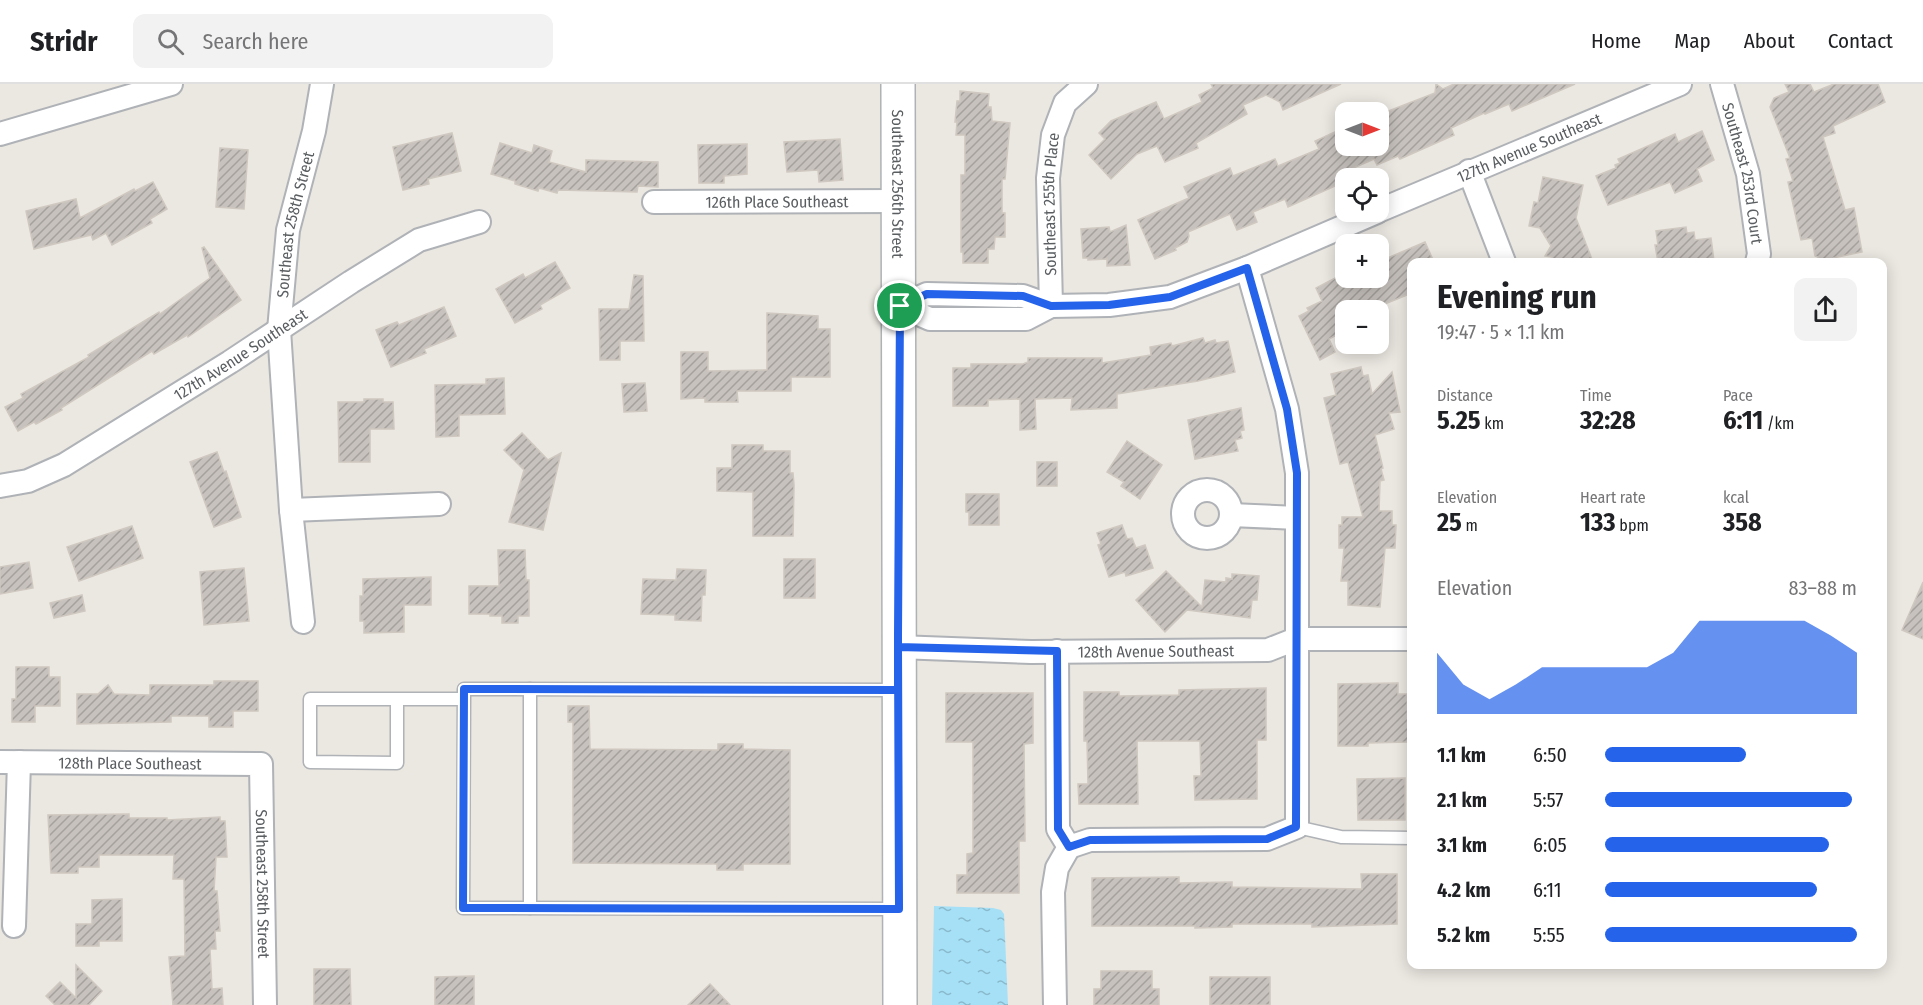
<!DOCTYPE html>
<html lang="en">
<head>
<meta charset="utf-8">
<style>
  body { margin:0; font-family:"Fira Sans Condensed",sans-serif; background:#f2f2f2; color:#202124; height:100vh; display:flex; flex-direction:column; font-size:22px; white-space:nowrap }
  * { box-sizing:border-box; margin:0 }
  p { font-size:20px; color:#757577 }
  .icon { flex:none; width:33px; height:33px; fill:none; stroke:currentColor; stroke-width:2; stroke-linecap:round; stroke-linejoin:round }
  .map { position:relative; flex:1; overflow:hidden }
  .drawer { position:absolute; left:1407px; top:174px; width:480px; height:711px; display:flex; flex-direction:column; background:#fff; border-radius:12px; box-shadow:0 3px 15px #0003 }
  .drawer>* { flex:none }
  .needle { width:39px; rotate:90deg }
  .tools { position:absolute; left:1335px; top:18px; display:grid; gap:12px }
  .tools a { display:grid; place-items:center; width:54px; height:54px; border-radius:12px; background:#fff; box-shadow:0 3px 15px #0003; font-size:30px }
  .pin { position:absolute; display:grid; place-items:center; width:51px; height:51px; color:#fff; margin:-26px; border:3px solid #fff; border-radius:50%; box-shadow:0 2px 6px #0007 }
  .round { display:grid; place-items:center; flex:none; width:63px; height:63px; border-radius:12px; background:#f2f2f2 }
  .headline { display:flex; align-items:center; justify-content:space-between; height:102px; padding:0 30px }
  h1 { font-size:33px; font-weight:700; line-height:45px }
  .figures { display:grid; grid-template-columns:repeat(3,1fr); gap:9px; height:102px; padding:6px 30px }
  .figures div { display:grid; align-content:center }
  .figures b { font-size:26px; font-weight:700 }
  .figures small { font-size:16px; font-weight:400 }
  .figures p { font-size:16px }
  .chart { height:168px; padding:12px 30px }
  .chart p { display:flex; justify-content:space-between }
  .chart svg { width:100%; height:108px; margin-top:6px; fill:#2563eb; opacity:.7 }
  ul { padding:0 30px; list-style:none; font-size:20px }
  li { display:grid; grid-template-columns:96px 72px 1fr; align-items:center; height:45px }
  li i { height:15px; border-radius:8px; background:#2563eb }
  header { display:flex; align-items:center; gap:36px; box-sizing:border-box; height:84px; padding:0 30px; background:#fff; border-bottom:2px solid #e0e0e0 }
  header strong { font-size:28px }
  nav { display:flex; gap:33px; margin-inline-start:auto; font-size:21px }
  .search { width:420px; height:54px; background:#f2f2f2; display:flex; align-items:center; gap:15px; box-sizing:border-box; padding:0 21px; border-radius:12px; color:#757577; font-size:22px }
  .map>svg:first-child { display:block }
</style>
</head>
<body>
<header>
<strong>Stridr</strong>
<div class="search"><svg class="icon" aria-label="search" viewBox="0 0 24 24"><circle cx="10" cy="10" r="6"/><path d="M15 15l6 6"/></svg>Search here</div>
<nav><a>Home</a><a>Map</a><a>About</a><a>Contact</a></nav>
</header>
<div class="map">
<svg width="1923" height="921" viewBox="0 0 1923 921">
  <defs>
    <pattern id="water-ripples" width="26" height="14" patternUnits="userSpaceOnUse" patternTransform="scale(1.5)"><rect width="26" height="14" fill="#a5e0f7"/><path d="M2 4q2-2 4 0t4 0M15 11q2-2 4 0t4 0" fill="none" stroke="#89b9cb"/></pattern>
    <pattern id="building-hatch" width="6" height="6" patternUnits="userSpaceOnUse" patternTransform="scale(1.5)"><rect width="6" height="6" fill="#c7c2bd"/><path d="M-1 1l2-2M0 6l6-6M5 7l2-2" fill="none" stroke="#a5a19d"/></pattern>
  </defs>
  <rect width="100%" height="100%" fill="#ebe7e1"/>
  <polygon fill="url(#water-ripples)" points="934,822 993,824 1001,826 1004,830 1008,921 932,921"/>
  <g fill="url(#building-hatch)" stroke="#cfc8c0" stroke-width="1.5">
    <polygon points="1211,0 1341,0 1283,26 1280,18 1266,11 1243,21 1247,30 1196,59 1198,64 1165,78 1157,62 1137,70 1111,95 1089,71 1105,55 1099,49 1111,37 1156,18 1164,35 1202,18 1199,11 1213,4"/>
    <polygon points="1436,0 1443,5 1454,0 1575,0 1512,27 1509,20 1485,30 1484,29 1451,44 1454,51 1400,75 1398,72 1377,81 1374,75 1342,89 1343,91 1339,93 1342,99 1288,123 1285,115 1253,128 1257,138 1237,146 1230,130 1188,148 1189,152 1187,158 1175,164 1176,166 1155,175 1138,136 1189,114 1184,103 1230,84 1233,92 1275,75 1278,82 1319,65 1315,57 1337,47 1341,55 1346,54 1346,62 1378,62 1378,31 1435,9"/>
    <polygon points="1785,0 1810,0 1814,8 1834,0 1878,0 1885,18 1833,42 1835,49 1823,53 1845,126 1854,124 1862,168 1818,177 1818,173 1815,172 1812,154 1801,156 1788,98 1793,97 1786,75 1790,74 1770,23 1774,14 1789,8"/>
    <polygon points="960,7 989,10 988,23 991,23 992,37 1010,39 1005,95 1002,95 1002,129 1005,129 1005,153 995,153 994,165 988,165 988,179 963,179 963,168 961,168 961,91 965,91 965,51 956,51 957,38 955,38 957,17 960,17"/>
    <polygon points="1702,47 1714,76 1697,85 1702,97 1675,109 1670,98 1608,121 1596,92 1616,84 1615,81 1620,79 1618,75 1675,50 1678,58"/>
    <polygon points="452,49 461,87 428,95 429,100 403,106 393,63"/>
    <polygon points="840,55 843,96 819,98 818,86 787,88 784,58"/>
    <polygon points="500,59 532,69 534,61 552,67 549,78 586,88 586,76 658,78 658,103 638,102 637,108 558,106 557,109 539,104 538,107 515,100 515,97 491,90"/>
    <polygon points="747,60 747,90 724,92 724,99 699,99 698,61"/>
    <polygon points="220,64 248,66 244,125 216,123"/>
    <polygon points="1543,93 1583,101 1576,134 1593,178 1555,178 1552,173 1545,172 1551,162 1540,144 1529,142 1534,118 1538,119"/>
    <polygon points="153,98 167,125 150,135 152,139 112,161 106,149 93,156 91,151 34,165 26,127 76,115 80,134 134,105 135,107"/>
    <polygon points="1126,141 1130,181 1107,182 1107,175 1088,176 1088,174 1083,174 1081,145 1109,143 1110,148"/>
    <polygon points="1686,143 1687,149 1694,148 1695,156 1711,154 1714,177 1658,178 1655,161 1658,161 1656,147"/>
    <polygon points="1425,158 1434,178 1412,178 1412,209 1370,226 1346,226 1346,246 1329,255 1335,268 1320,276 1299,232 1309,227 1307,224 1322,217 1316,204 1337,193 1342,203 1364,194 1378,194 1378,178"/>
    <polygon points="204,163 241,216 188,253 187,251 154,270 152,267 61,324 62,326 36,340 34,338 18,347 5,323 23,314 21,310 89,273 88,271 159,228 160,230 210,194 202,164"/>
    <polygon points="555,178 570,204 540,221 542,225 515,239 496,205 523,190 525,194"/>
    <polygon points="634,191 643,192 644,257 620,257 620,276 600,276 599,225 629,225"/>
    <polygon points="444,223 456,252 424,265 426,269 391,283 376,246 397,238 399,241"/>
    <polygon points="767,229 818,232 818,245 830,245 830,293 791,293 791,307 737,307 738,318 705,318 705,314 681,315 681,268 708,268 708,287 767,286"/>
    <polygon points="1203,254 1205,259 1215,256 1216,259 1228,257 1235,288 1198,297 1117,310 1117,324 1071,326 1072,314 1035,315 1036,345 1020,346 1020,315 988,316 988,322 953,322 953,284 971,284 971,280 1023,280 1028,278 1028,274 1102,274 1102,279 1151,271 1150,263 1171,259 1172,262"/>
    <polygon points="1361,283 1363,292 1368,291 1372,310 1392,288 1400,328 1389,329 1394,345 1375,351 1383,384 1381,385 1384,396 1380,397 1379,427 1392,427 1392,441 1396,441 1395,464 1385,464 1380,523 1348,521 1348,497 1341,497 1344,464 1339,464 1339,441 1342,441 1342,433 1363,433 1348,378 1340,380 1324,314 1336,311 1331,290"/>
    <polygon points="504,294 505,330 459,331 459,352 436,353 435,301 486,300 486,295"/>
    <polygon points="645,299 647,327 624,328 622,300"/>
    <polygon points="364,315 383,315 383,318 393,318 394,345 370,345 370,378 339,378 338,318 364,318"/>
    <polygon points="1241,324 1244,346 1240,347 1242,354 1235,356 1238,367 1195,375 1188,336"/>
    <polygon points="522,349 548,376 561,369 543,446 509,438 524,386 504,366"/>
    <polygon points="1127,357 1162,381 1140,415 1121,402 1124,398 1107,388"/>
    <polygon points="732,361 763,361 763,367 790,367 790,389 793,389 794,401 793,452 753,452 753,408 717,407 717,384 732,384"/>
    <polygon points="217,368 224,388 226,387 241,433 214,443 190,378"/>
    <rect x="1037" y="378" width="20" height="24"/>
    <polygon points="966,410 999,410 999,441 969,441 969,428 966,428"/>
    <polygon points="1122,441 1127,455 1132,454 1136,464 1145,461 1153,484 1126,492 1125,488 1109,493 1098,461 1101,460 1097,449"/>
    <polygon points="132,442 143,474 79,497 67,463"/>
    <polygon points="498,466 525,466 526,496 529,496 529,532 518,532 518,539 502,539 502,532 490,532 490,530 469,530 469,502 499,502"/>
    <rect x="784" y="475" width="31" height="39"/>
    <polygon points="29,478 33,504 0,510 0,483"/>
    <polygon points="244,484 249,537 204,541 200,488"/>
    <polygon points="677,485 706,486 705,511 702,511 701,537 675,536 675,531 641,530 643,495 676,496"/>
    <polygon points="1166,487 1202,523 1205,496 1226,498 1226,494 1232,495 1232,490 1259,492 1257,516 1252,516 1250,534 1187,526 1165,548 1136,516"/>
    <polygon points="431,493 431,521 404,521 404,548 364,549 364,537 360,537 360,512 363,512 363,495"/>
    <polygon points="1923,498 1923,555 1902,546"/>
    <polygon points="82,511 85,527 54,534 50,519"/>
    <polygon points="16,583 49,583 49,593 60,593 60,622 35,622 35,638 12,638 12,615 16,615"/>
    <polygon points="214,597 258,597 258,627 233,627 233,643 209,643 209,632 171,632 171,638 77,640 77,610 98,610 108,601 114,610 150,611 150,601 214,601"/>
    <polygon points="1398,599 1398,610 1407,610 1408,658 1368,659 1368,662 1338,662 1338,600"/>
    <polygon points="1266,604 1266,656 1257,656 1257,715 1195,716 1194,692 1201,692 1200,657 1137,657 1138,720 1079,720 1078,700 1088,700 1087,657 1084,657 1084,608 1119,608 1119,612 1179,611 1179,606"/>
    <polygon points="946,609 1033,609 1033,659 1024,660 1025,757 1019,757 1019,809 957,809 957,791 967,791 967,770 973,769 973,658 946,658"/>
    <polygon points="568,622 589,622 590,665 718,666 718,660 743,660 743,665 790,666 790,780 743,780 743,786 717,786 717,780 573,779 573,638 568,638"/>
    <polygon points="1405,694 1405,736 1358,736 1357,695"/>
    <polygon points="129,730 129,734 167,734 167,736 220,733 220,737 225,737 227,773 216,773 214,807 217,807 220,847 215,847 216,865 210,865 212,905 222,904 223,921 173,921 169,873 185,872 184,795 173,795 174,771 99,771 99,783 78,783 78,789 51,789 48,731"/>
    <polygon points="1361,790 1397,790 1397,840 1312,843 1312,840 1232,840 1232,843 1195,844 1195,842 1092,842 1092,794 1179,793 1179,799 1232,798 1232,803 1362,805"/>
    <polygon points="122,815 122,857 99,857 99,862 76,862 76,840 92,840 92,816"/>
    <polygon points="76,881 102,907 89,921 55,921 46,912 60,898 76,914"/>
    <polygon points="314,885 350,885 351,921 314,921"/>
    <polygon points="1101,887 1152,887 1152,905 1159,905 1159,921 1094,921 1094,905 1101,905"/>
    <polygon points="474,892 474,921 435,921 435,893"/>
    <rect x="1210" y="893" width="60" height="28"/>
    <polygon points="710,900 730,921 688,921"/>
  </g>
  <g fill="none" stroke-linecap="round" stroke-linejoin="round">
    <defs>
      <g id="service">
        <polyline points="897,606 464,605 463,824 898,825"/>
        <polyline points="397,615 397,679 310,678 310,615 463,615"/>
        <polyline points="1297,743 1341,753 1412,754"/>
        <polyline points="530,824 530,605"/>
      </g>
      <g id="minor">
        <path id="s1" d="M1722 0 1748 90 1759 170 1757 178"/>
        <polyline points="0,50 171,0"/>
        <polyline points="1469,87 1504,178"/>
        <path id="s2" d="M654 118 899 117"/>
        <path id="s3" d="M1378 127 1680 0"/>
        <polyline points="900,222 927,210 1023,212 1051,222 1109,221 1170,213 1247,184 1377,128"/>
        <polyline points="900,222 930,235 1026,235 1051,222"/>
        <path id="s4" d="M1051 222 1048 94 1053 51 1065 19 1086 0"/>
        <path id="s5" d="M0 402 28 397 64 381 230 278 351 198 419 156 479 138"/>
        <circle cx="1207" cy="430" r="24"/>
        <polyline points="291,426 439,420"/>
        <polyline points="1231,431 1297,434"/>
        <path id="s6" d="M303 538 291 426 279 246 288 146 314 47 322 0"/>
        <path id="s7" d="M898 563 1031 568 1268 566 1296 555H1412"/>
        <path id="s8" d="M0 678 261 680 265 921"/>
        <polyline points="1069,763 1090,756 1267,755 1297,743 1297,389 1287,325 1247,184"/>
        <polyline points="14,842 19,678"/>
        <polyline points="1055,921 1053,808 1057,784 1069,763 1058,745 1057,567"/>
      </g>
      <g id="secondary">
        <path id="s9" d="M898 0 900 921"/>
      </g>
    </defs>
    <use href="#service" stroke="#afb2b6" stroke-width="15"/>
    <use href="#minor" stroke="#afb2b6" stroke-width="26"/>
    <use href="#secondary" stroke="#aeb2b5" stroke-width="36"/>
    <use href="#service" stroke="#fff" stroke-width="12"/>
    <use href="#minor" stroke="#fff" stroke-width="22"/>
    <use href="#secondary" stroke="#fff" stroke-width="33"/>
  </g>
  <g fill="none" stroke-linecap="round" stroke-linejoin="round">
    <defs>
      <polyline id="route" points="900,222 898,552 898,606 464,605 463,824 899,825 898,563 1057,567 1058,745 1069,763 1090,756 1267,755 1296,743 1297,389 1287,325 1247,184 1170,213 1109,221 1051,222 1023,212 927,210 900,222"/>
    </defs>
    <use href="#route" stroke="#fff" stroke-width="12"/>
    <use href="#route" stroke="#2563eb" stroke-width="8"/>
  </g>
  <g text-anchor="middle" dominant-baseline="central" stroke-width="4.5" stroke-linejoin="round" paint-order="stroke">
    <g font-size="16" fill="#5a5e61" stroke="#fff">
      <text stroke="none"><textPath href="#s3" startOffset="164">127th Avenue Southeast</textPath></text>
      <text stroke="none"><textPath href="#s1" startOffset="92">Southeast 253rd Court</textPath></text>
      <text stroke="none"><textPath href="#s9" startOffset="100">Southeast 256th Street</textPath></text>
      <text stroke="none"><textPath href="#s2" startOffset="123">126th Place Southeast</textPath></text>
      <text stroke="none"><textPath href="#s4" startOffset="102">Southeast 255th Place</textPath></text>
      <text stroke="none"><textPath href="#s6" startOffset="400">Southeast 258th Street</textPath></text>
      <text stroke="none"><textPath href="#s5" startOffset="276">127th Avenue Southeast</textPath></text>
      <text stroke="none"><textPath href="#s7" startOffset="258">128th Avenue Southeast</textPath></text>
      <text stroke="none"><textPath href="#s8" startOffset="130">128th Place Southeast</textPath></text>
      <text stroke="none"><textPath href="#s8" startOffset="381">Southeast 258th Street</textPath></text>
    </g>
  </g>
</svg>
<div class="tools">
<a><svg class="needle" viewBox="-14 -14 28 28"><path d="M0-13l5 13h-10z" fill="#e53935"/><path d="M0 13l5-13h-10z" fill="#757577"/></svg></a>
<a><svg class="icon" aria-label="locate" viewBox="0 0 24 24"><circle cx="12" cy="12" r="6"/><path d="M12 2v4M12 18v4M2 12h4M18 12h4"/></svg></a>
<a>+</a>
<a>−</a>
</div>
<div class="pin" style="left:900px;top:222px;background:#1e9e55"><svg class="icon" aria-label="arrive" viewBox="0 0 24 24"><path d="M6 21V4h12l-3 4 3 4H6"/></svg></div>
<section class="drawer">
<div class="headline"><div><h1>Evening run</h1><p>19:47 · 5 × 1.1 km</p></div><a class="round"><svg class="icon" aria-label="share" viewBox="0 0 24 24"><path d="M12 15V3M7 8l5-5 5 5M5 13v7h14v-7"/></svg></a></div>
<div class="figures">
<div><p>Distance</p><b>5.25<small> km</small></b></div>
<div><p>Time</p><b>32:28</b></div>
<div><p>Pace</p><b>6:11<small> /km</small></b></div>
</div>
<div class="figures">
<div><p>Elevation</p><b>25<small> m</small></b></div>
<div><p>Heart rate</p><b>133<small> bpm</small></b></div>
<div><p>kcal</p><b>358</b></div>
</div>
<div class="chart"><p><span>Elevation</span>83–88 m</p>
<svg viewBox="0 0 160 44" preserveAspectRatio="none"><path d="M0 44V19L10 32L20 38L30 32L40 25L50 25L60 25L70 25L80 25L90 19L100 6L110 6L120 6L130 6L140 6L150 12L160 19V44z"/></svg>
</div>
<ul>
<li><b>1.1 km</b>6:50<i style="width:56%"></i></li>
<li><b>2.1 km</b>5:57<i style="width:98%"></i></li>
<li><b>3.1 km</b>6:05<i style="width:89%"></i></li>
<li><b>4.2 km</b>6:11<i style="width:84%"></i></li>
<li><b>5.2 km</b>5:55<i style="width:100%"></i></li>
</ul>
</section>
</div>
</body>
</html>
